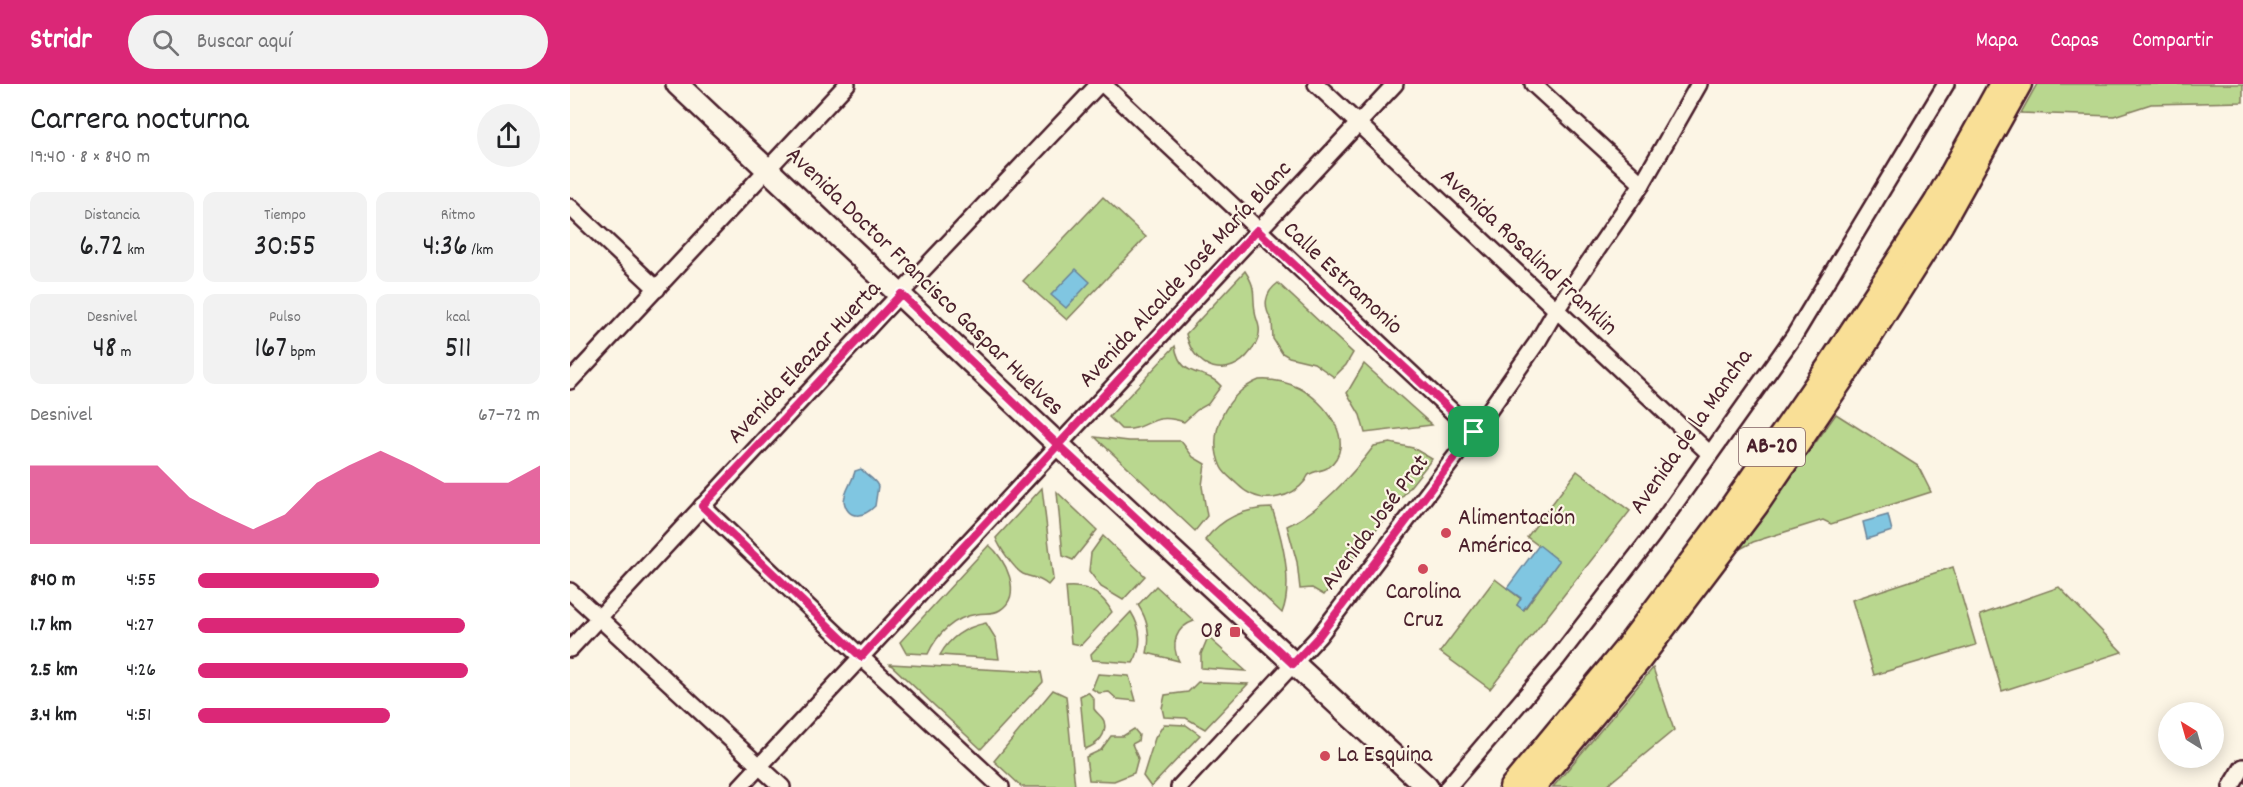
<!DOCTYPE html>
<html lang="es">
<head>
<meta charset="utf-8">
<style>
  body { margin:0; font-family:Dekko,sans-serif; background:#f2f2f2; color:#202124; height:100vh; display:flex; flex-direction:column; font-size:22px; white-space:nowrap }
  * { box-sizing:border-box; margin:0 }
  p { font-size:20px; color:#757577 }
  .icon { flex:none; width:33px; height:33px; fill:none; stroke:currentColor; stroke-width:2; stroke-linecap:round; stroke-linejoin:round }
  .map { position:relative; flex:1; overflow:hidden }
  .side { display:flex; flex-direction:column; background:#fff; width:570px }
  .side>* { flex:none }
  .needle { width:39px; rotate:323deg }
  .tools { position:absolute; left:1588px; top:618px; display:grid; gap:12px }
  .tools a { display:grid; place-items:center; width:66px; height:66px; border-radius:50%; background:#fff; box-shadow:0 3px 15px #0003; font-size:30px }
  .pin { position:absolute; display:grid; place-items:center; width:51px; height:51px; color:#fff; margin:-26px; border-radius:12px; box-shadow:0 3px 9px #0006 }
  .round { display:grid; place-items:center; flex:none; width:63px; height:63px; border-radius:32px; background:#f2f2f2 }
  .summary { display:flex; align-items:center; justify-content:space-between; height:102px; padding:0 30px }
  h1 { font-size:33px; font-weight:600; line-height:45px }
  .metrics { display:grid; grid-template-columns:repeat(3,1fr); gap:9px; height:102px; padding:6px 30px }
  .metrics div { display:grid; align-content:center; border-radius:12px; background:#f2f2f2; text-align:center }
  .metrics b { font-size:30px; font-weight:600 }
  .metrics small { font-size:16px; font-weight:400 }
  .metrics p { font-size:16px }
  .chart { height:168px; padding:12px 30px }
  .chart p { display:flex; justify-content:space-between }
  .chart svg { width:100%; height:108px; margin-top:6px; fill:#db2777; opacity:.7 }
  ul { padding:0 30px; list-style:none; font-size:20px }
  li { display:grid; grid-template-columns:96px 72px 1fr; align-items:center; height:45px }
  li i { height:15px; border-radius:8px; background:#db2777 }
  header { display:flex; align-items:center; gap:36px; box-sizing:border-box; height:84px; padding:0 30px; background:#db2777; color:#fff }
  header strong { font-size:28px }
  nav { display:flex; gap:33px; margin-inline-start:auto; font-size:21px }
  .search { width:420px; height:54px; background:#f2f2f2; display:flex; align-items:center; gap:15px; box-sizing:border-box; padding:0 21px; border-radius:33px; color:#757577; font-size:22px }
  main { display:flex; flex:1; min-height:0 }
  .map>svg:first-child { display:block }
</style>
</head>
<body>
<header>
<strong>Stridr</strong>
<div class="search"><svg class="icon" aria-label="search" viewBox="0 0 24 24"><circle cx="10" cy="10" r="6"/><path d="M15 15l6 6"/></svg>Buscar aquí</div>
<nav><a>Mapa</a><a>Capas</a><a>Compartir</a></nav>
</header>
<main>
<section class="side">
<div class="summary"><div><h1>Carrera nocturna</h1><p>19:40 · 8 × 840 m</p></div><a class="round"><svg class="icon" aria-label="share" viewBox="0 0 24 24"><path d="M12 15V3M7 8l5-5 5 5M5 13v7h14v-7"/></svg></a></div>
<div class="metrics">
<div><p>Distancia</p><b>6.72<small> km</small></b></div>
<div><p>Tiempo</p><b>30:55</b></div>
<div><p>Ritmo</p><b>4:36<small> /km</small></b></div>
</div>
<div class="metrics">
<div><p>Desnivel</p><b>48<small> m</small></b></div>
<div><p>Pulso</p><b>167<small> bpm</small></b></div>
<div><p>kcal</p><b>511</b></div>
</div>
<div class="chart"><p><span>Desnivel</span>67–72 m</p>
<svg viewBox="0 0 160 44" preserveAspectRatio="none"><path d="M0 44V12L10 12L20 12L30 12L40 12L50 25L60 32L70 38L80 32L90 19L100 12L110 6L120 12L130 19L140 19L150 19L160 12V44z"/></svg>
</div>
<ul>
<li><b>840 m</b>4:55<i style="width:53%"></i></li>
<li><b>1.7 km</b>4:27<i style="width:78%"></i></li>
<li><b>2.5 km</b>4:26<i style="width:79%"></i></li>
<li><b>3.4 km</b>4:51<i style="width:56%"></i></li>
</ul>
</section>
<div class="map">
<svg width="1673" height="703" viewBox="0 0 1673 703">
  <rect width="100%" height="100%" fill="#fcf5e5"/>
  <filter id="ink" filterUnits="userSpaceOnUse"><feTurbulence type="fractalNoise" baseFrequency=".0167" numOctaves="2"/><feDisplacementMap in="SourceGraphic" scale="12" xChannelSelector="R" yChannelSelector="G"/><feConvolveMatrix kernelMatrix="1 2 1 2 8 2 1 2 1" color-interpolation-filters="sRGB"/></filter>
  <g filter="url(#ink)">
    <g fill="#b9d78f" stroke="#827b5d" stroke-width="1.5">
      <polygon points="1467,0 1673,0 1673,18 1581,20 1544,32 1451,29"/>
      <polygon points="533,113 576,153 497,236 453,197"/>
      <path d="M675 187C687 205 682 209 685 227 685 235 691 241 689 250 688 257 686 261 681 267 659 297 624 286 616 250Z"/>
      <path d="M708 199 783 269 776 281 764 293 744 279 719 273 712 269 703 255 702 237C693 223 694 209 708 199Z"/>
      <path d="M605 262C611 297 635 283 651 302L638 320 627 326 614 338C580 326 579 348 551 345L539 333Z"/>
      <polygon points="794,280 862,341 795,349 790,331 777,309"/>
      <path d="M689 296C702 295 716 298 729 304 754 316 790 360 757 384 752 387 744 387 740 390 737 391 737 395 735 397 728 406 719 411 708 413 691 417 678 411 667 400 662 395 654 390 651 383 636 350 656 309 689 296Z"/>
      <polygon points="1266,330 1348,382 1361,408 1261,440 1253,436 1183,458 1170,465"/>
      <polygon points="525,353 559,357 611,357 623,373 635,380 632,402 637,432 625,447"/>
      <path d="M820 359 843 364 862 375 754 511 742 504 730 505 727 478 717 442C749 428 783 390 804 362Z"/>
      <polygon points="1007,387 1060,427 920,605 870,568 925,495 951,515 947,521 954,526 989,477 957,453"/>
      <path d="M472 404 483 495 478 501C467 492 464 495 453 490 445 486 429 463 426 454Z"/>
      <polygon points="487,408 527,446 503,476 493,472"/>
      <path d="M702 424C712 454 724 499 712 529L635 456C652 434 674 424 702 424Z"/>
      <polygon points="533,452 575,492 553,516 531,503 519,487 521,469"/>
      <path d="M419 461C435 474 454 511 430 526 422 531 415 528 407 530 384 533 367 550 358 570L336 569 330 558Z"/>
      <polygon points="1383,483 1406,561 1304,591 1282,516"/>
      <path d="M586 502 624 537C606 543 600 560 609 577L577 569C581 551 578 536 568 521Z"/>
      <path d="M496 503C517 501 532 509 542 528L511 561 501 559Z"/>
      <polygon points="1489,503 1552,568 1432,607 1410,531"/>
      <path d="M561 528C571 544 573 562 563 579L522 576 521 570Z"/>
      <path d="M416 539 426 555 429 575 370 571C380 553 396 543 416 539Z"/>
      <polygon points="638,553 676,587 631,584 631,570"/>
      <polygon points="320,580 471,588 473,598 411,665"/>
      <polygon points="1083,584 1104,646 1035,703 983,703"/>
      <polygon points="528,590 559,592 566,617 547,615 539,608 529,609 522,605"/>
      <polygon points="628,598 678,600 635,645 616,634 594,633 592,624 595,611 618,608"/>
      <polygon points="483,606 496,612 505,703 452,703 424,677"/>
      <path d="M518 608 524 615V625C527 630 532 632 534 637 538 651 527 661 515 665L510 612Z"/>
      <polygon points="594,640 616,641 630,651 581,703 573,692 585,654"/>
      <polygon points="564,645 569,651 568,657 562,660 568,674 564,689 544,697 519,696 516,673 531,666 541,652 553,652"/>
    </g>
    <g fill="#80c6e1" stroke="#6a8398" stroke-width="1.5">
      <polygon points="506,185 520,198 496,224 481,211"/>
      <path d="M291 385C297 392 304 394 308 402L305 422C294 433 278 437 274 417 275 406 283 397 285 387Z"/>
      <polygon points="1318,431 1322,447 1297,455 1293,438"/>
      <polygon points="969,461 989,477 953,526 947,521 951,514 937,504"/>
    </g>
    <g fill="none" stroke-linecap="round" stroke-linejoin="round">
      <defs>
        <g id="street">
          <polyline points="533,0 904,348"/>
          <polyline points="746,0 1140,370"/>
          <polyline points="963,0 1072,100"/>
          <polyline points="0,123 87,205"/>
          <polyline points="0,297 277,0"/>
          <polyline points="132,422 291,573 431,703"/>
          <polyline points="0,507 212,703"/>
          <polyline points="0,565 312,229 529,0"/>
          <polyline points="170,703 825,0"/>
          <polyline points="609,703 749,552 904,348 968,257 986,226 1072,100 1129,0"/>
          <polyline points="878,703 987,575 1082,452 1224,252 1376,0"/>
          <polyline points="1661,703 1673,683"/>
        </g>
        <polyline id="secondary" points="107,0 511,382 857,703"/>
        <g id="primary">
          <polyline points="941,703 1055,565 1155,432 1258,283 1365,119 1431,0"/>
          <polyline points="964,703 1069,577 1187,421 1292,266 1372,140 1450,0"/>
        </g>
      </defs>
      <use href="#street" stroke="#4a1f2b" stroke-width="20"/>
      <use href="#secondary" stroke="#4a1f2b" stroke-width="26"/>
      <use href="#primary" stroke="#4a1f2b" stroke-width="27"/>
      <use href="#street" stroke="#fcf5e5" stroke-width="15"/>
      <use href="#secondary" stroke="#fcf5e5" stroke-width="21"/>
      <use href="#primary" stroke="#f9df96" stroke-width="22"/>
    </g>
  </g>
  <g fill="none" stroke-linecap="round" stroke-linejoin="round" filter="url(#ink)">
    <defs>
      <polyline id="route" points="904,348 687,146 488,361 331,210 132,422 291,573 488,361 723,580 749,552 904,348"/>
    </defs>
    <use href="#route" stroke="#fff" stroke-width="12"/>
    <use href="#route" stroke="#db2777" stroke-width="8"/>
  </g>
  <g fill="#d1495b" stroke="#fcf5e5" stroke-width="2">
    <circle cx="876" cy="449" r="6"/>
    <circle cx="853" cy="485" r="6"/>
    <rect x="659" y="542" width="12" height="12" rx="3"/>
    <circle cx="755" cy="672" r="6"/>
  </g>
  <g text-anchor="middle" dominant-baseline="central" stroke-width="4.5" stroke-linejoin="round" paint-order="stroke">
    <rect fill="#fcf5e5" stroke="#7f5f63" stroke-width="1.5" x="1169" y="344" width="66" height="38" rx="4.5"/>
    <g font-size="22" font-weight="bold" fill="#4a1f2b">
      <text x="1202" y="363">AB-20</text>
    </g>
    <g font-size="24" fill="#4a1f2b" stroke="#fcf5e5">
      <text transform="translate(958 169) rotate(43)">Avenida Rosalind Franklin</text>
      <text transform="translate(616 191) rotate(-47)">Avenida Alcalde José María Blanc</text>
      <text transform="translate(772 195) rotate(43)">Calle Estramonio</text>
      <text transform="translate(354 198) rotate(44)">Avenida Doctor Francisco Gaspar Huelves</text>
      <text transform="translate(235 279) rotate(-47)">Avenida Eleazar Huerta</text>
      <text transform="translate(1122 348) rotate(-55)">Avenida de la Mancha</text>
      <text transform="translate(806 439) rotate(-53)">Avenida José Prat</text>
    </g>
    <g font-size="24" fill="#4a1f2b" stroke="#fcf5e5" text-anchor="start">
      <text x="888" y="435">Alimentación<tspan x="888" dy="28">América</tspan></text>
      <text x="853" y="509" text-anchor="middle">Carolina<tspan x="853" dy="28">Cruz</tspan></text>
      <text x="653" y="548" text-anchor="end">08</text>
      <text x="767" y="672">La Esquina</text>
    </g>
  </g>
</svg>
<div class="tools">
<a><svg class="needle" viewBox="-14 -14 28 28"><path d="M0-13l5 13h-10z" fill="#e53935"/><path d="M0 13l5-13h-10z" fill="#757577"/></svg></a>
</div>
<div class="pin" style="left:904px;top:348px;background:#1e9e55"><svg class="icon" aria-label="arrive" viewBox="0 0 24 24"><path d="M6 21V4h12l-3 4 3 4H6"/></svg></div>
</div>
</main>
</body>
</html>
